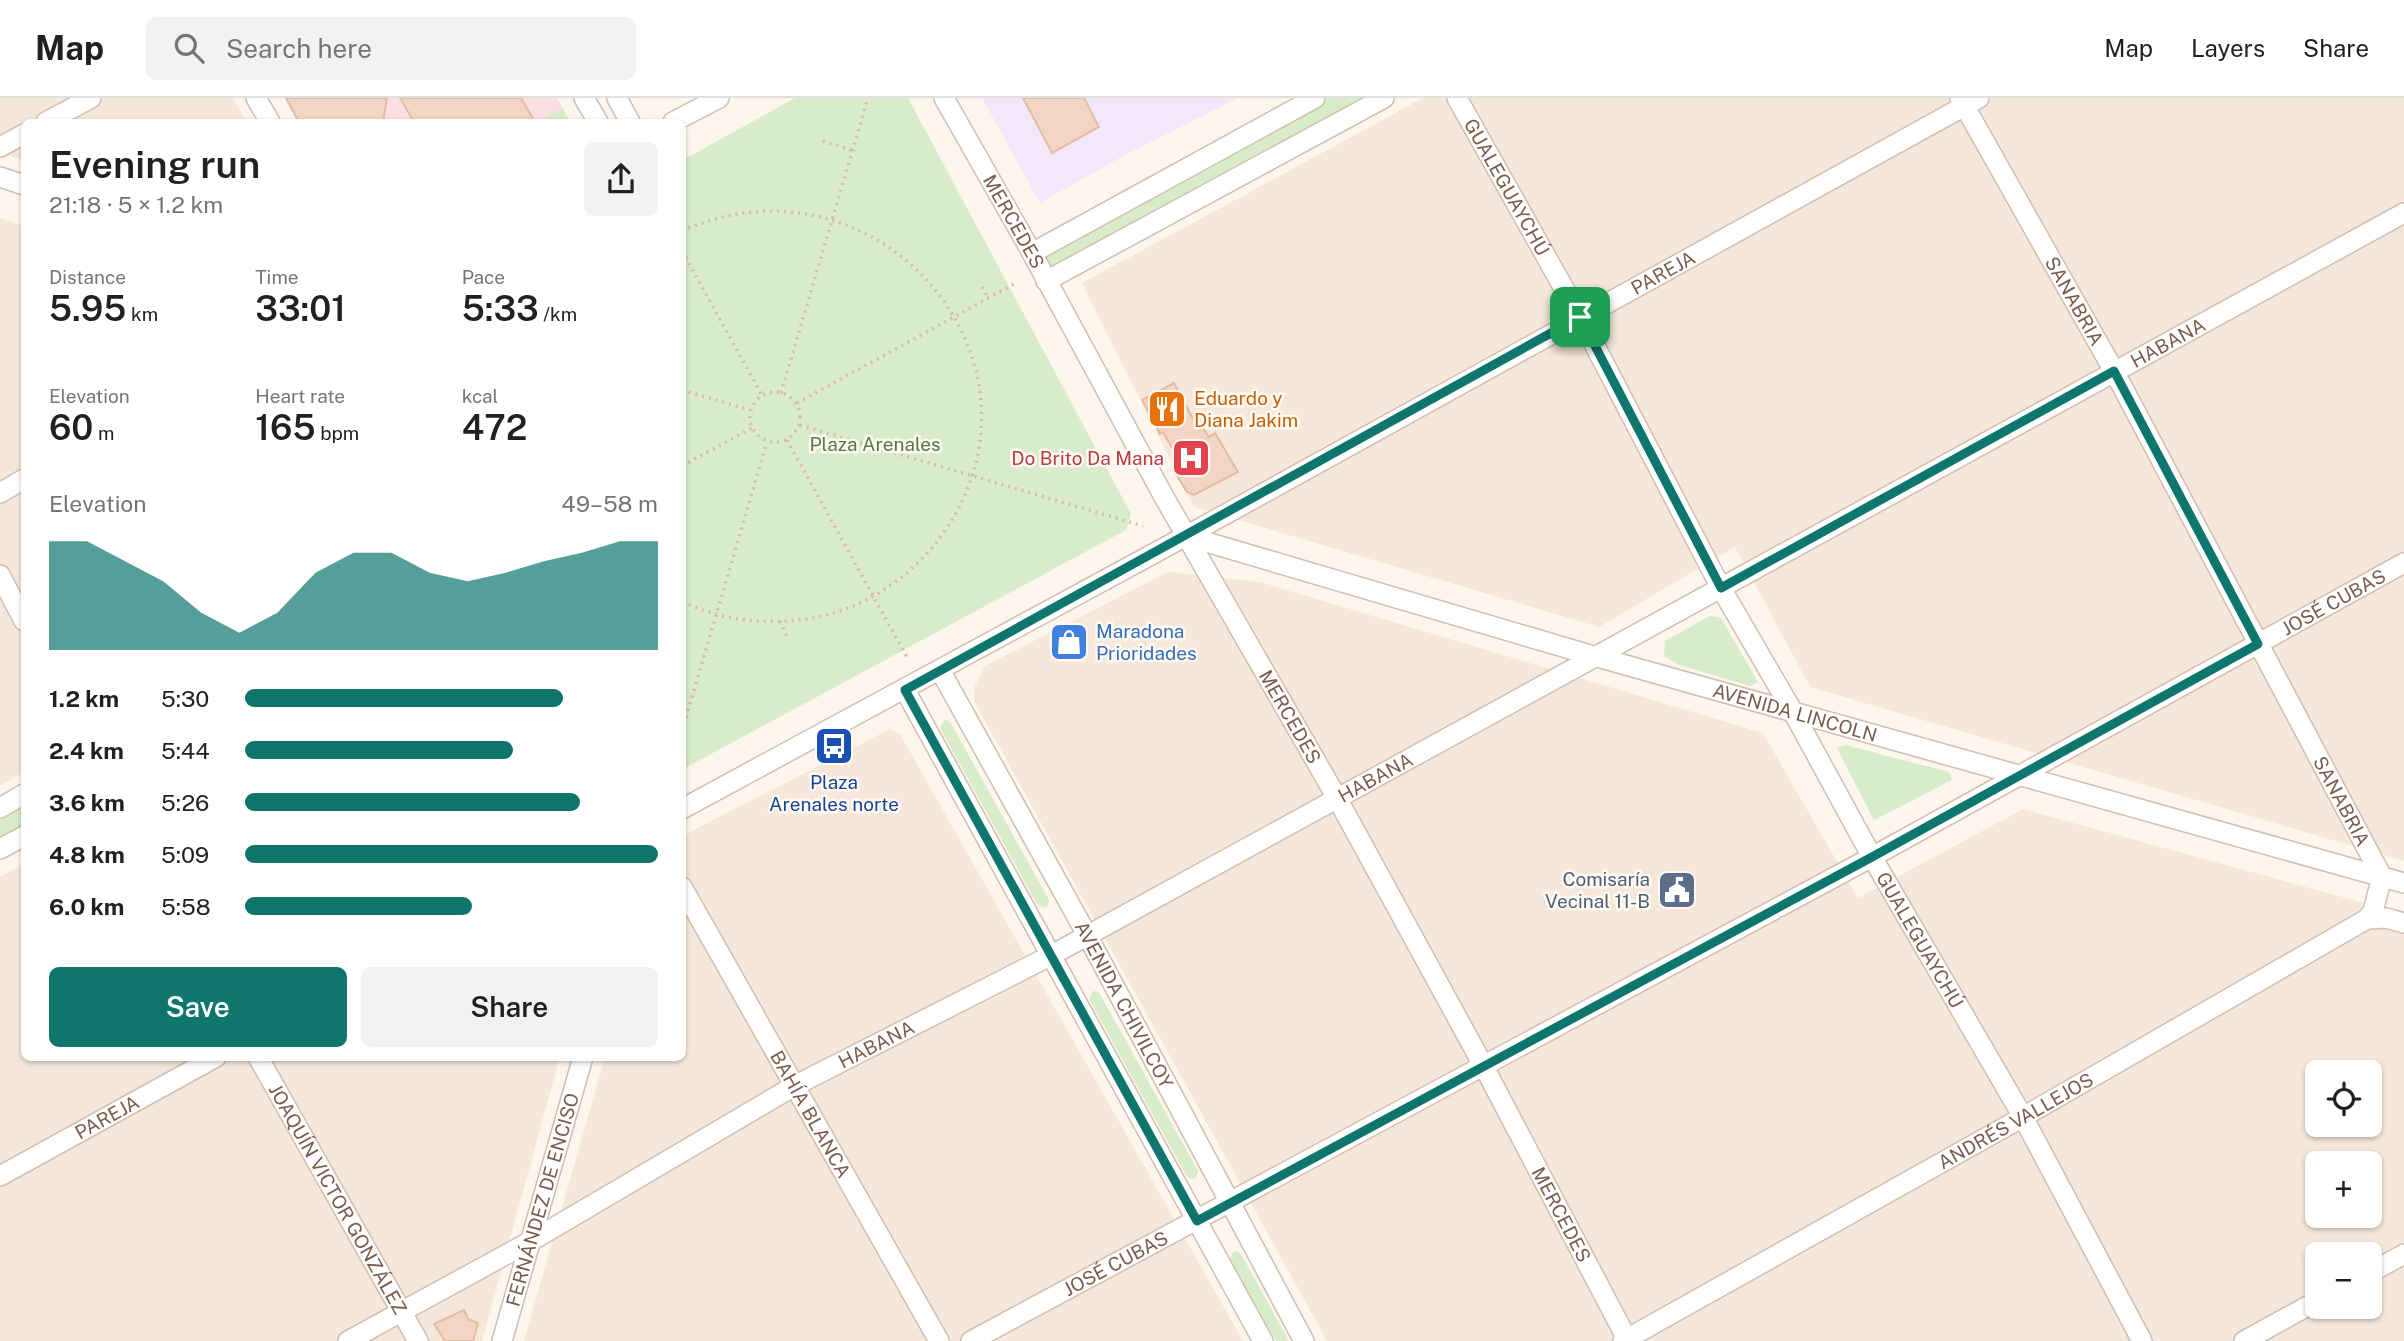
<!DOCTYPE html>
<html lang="en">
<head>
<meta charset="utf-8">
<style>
  body { margin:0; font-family:"Public Sans",sans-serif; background:#f2f2f2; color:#202124; height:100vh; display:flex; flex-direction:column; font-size:26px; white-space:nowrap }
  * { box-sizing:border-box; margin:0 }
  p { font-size:23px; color:#757577 }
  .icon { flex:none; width:38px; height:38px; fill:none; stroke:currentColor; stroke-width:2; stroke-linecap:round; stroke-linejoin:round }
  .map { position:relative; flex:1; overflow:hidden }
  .drawer { position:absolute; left:21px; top:21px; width:665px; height:942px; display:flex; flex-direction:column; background:#fff; border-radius:10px; box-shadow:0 2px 5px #0004 }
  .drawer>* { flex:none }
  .controls { position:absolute; left:2305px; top:962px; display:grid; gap:14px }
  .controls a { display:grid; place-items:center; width:77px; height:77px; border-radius:10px; background:#fff; box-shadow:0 2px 5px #0004; font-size:35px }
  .pin { position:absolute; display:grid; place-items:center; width:60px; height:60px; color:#fff; margin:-30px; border-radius:14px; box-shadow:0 4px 10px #0006 }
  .round { display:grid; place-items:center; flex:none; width:74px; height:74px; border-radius:10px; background:#f2f2f2 }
  .head { display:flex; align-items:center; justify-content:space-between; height:119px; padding:0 28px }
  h1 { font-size:38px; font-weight:600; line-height:52px }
  .figures { display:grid; grid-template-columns:repeat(3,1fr); gap:10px; height:119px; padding:7px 28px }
  .figures div { display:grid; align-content:center }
  .figures b { font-size:35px; font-weight:600 }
  .figures small { font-size:19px; font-weight:400 }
  .figures p { font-size:19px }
  .chart { height:196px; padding:14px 28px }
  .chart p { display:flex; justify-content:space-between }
  .chart svg { width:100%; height:126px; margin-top:7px; fill:#0f766e; opacity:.7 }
  .button { display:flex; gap:14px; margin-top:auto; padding:14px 28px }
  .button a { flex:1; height:80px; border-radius:10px; background:#0f766e; color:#fff; font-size:28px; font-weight:600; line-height:80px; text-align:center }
  .button a+a { background:#f2f2f2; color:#202124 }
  ul { padding:0 28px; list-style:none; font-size:23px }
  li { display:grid; grid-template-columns:112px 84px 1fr; align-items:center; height:52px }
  li i { height:18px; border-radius:9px; background:#0f766e }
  header { display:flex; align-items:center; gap:42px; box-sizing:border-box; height:98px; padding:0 35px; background:#fff; border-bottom:2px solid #e0e0e0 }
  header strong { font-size:33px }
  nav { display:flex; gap:38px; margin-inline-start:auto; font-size:24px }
  .search { width:490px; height:63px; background:#f2f2f2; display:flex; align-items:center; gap:18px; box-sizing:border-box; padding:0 24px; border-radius:10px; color:#757577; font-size:26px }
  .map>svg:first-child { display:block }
</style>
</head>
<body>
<header>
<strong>Map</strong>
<div class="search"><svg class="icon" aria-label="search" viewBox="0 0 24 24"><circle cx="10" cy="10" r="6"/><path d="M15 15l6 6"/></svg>Search here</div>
<nav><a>Map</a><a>Layers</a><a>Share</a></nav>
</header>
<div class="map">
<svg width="2404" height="1243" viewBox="0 0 2404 1243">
  <rect width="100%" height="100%" fill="#fdf6ec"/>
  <g fill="#f5e8da" fill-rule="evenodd">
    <polygon points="0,0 233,0 247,24 24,24 24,62 0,54"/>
    <polygon points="1423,0 2404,0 2404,763 1810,589 1735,449 1599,529 1194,409 1082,185"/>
    <polygon points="0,120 24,128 24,674 0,688"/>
    <path d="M1168 474 1260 484 1763 635 1858 800 2023 711 2404 816V1243H1327L974 603V590L985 568ZM2317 975H2370V1027H2317ZM2317 1066H2370V1118H2317ZM2317 1157H2370V1209H2317Z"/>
    <polygon points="890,631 900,636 1243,1243 524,1243 605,959 682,959 682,746 688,735"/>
    <polygon points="24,766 24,959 560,959 482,1243 0,1243 0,779"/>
  </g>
  <polygon fill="#f3e8fa" points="982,0 1238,0 1125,57 1040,105"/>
  <polygon fill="#fbdfe3" points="286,0 557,0 570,24 299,24"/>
  <g fill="#d8ecc9">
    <polygon points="795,0 908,0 1131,416 1126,432 683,671 683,62"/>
    <polygon points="1315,0 1384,0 1046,183 1032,155"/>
    <polygon points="563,10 570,24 546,24 544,20"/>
    <polygon points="1710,518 1721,520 1758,584 1750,588 1679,567 1664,558 1665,543"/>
    <polygon points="944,622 949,623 952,627 1049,802 1048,808 1045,810 1037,806 940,630"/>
    <polygon points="1845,647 1949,674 1952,682 1874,722 1837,650"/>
    <polygon points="24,696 24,738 0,751 0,710"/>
    <polygon points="1093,893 1098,894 1101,898 1198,1073 1196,1080 1190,1081 1186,1077 1089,901"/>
    <polygon points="1234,1153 1239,1154 1242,1158 1289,1243 1276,1243 1230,1161"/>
  </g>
  <g fill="#f3d5c3" stroke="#e6bba3" stroke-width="2">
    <polygon points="286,0 387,0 383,24 299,24"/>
    <polygon points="400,0 521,0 535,24 414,24"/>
    <polygon points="1023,0 1084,0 1099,29 1052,55"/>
    <polygon points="1174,285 1199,332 1203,330 1209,339 1215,335 1238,374 1194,397 1187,394 1176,376 1184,371 1163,334 1160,336 1142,302"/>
    <polygon points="464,1212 468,1221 478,1225 473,1243 445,1243 434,1226"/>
  </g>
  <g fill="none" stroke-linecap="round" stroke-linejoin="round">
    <defs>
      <g id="minor">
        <polyline points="256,0 270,24"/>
        <polyline points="584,0 598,24"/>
        <polyline points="617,0 630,24"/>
        <path id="s1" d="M944 0 1032 155 1164 399 1337 700 1483 967 1628 1243"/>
        <path id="s2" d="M1457 0 1580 219 1721 490 1793 614 1872 759 2023 1019 2142 1243"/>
        <path id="s3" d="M1960 0 2114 273 2382 779"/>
        <polyline points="46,24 91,0"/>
        <polyline points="673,24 719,0"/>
        <polyline points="0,49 24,36"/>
        <polyline points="0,79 24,87"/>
        <polyline points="1032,155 1315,0"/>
        <polyline points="1046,183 1384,0"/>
        <polyline points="0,395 24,381"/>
        <path id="s4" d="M1186 438 1597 559 2404 785"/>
        <polyline points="0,477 24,523"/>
        <path id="s5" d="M940 572 1087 837 1304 1243"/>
        <polyline points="905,592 1263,1243"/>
        <polyline points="0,710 24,696"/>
        <path id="s6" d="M682 711 1186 438 1979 0"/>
        <polyline points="0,751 24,738"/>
        <path id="s7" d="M682 789 939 1243"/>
        <polyline points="2367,821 2386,820 2404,825"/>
        <path id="s8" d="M258 959 418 1243"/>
        <path id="s9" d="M0 1078 216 959"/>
        <polyline points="2370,1175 2404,1156"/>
        <path id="s10" d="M348 1243 531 1143 794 988 1050 858 2404 115"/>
        <path id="s11" d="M502 1243 583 959"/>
        <path id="s12" d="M971 1243 1872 759 2404 465"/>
        <path id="s13" d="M1623 1243 2023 1019 2367 821 2373 813 2382 779"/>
        <polyline points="2244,1243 2317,1203"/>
      </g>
    </defs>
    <use href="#minor" stroke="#d1beb0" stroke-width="22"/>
    <g stroke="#d9b8a5" stroke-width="3.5" stroke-dasharray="2 5" stroke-linecap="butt">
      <polyline points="823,43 852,52"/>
      <path d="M682 133C876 46 1066 263 942 437 916 473 879 500 837 514 787 529 729 527 682 503"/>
      <polyline points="682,153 762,297"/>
      <polyline points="982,189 988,200"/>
      <polyline points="682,292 750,312"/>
      <circle cx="775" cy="319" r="25"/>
      <polyline points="781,295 868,0"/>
      <polyline points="797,305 1016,185"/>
      <polyline points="800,327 1143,428"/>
      <polyline points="787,342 908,561"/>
      <polyline points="682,368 752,330"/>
      <polyline points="780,523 787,539"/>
      <polyline points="682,633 767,344"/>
    </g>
    <use href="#minor" stroke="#fff" stroke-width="19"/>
  </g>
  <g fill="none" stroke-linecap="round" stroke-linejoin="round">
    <defs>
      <polygon id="route" points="1580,219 1721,490 2114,273 2258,546 1872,759 1197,1123 905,592"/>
    </defs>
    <use href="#route" stroke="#fff" stroke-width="14"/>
    <use href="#route" stroke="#0f766e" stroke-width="9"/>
  </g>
  <defs>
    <symbol id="restaurant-square" viewBox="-11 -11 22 22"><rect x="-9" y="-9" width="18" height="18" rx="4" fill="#e8710a" stroke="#fffaf3"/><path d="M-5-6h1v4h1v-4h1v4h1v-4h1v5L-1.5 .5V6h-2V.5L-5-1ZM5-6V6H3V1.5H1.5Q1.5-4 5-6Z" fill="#fff"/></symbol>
    <symbol id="hospital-square" viewBox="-11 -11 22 22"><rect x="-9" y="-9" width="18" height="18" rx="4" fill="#e0444e" stroke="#fffaf3"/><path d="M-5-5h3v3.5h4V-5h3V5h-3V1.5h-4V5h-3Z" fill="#fff"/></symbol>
    <symbol id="shop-square" viewBox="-11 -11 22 22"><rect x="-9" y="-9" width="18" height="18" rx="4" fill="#3f7fe0" stroke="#fffaf3"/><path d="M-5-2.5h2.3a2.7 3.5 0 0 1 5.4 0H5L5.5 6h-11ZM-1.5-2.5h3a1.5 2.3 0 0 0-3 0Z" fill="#fff"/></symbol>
    <symbol id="bus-square" viewBox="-11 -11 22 22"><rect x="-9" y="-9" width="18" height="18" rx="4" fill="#1a4fb4" stroke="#fffaf3"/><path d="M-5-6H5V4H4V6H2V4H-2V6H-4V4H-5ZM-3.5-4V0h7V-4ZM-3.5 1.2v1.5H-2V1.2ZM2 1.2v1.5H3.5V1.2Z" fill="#fff"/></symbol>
    <symbol id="civic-square" viewBox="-11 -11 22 22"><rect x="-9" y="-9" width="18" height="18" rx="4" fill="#5c6f8a" stroke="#fffaf3"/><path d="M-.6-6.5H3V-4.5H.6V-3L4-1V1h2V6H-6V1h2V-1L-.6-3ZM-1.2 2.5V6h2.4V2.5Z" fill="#fff"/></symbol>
  </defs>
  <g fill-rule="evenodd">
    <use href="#restaurant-square" x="1145" y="289" width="44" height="44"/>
    <use href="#hospital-square" x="1169" y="338" width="44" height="44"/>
    <use href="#shop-square" x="1047" y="522" width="44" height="44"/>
    <use href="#bus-square" x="812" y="626" width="44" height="44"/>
    <use href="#civic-square" x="1655" y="770" width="44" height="44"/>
  </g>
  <g text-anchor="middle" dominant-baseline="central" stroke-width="5" stroke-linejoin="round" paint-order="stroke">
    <g font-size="19" fill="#7a5c4d" stroke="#fffaf3">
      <text stroke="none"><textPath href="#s2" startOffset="102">GUALEGUAYCHÚ</textPath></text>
      <text stroke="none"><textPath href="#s1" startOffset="142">MERCEDES</textPath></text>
      <text stroke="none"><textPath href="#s6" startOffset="1118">PAREJA</textPath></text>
      <text stroke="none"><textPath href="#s3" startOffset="233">SANABRIA</textPath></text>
      <text stroke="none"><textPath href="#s10" startOffset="2076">HABANA</textPath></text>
      <text stroke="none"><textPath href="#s12" startOffset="1550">JOSÉ CUBAS</textPath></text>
      <text stroke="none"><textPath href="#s4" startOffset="634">AVENIDA LINCOLN</textPath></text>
      <text stroke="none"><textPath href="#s1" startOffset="709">MERCEDES</textPath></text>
      <text stroke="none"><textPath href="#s10" startOffset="1172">HABANA</textPath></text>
      <text stroke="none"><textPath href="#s3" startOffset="800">SANABRIA</textPath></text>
      <text stroke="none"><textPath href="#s2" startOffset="961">GUALEGUAYCHÚ</textPath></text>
      <text stroke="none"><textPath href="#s5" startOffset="382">AVENIDA CHIVILCOY</textPath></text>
      <text stroke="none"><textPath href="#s10" startOffset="606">HABANA</textPath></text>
      <text stroke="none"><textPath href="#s7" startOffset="261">BAHÍA BLANCA</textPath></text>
      <text stroke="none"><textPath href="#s9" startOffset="122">PAREJA</textPath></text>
      <text stroke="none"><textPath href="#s13" startOffset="450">ANDRÉS VALLEJOS</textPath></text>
      <text stroke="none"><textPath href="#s8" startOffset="163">JOAQUÍN VICTOR GONZÁLEZ</textPath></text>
      <text stroke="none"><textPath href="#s11" startOffset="147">FERNÁNDEZ DE ENCISO</textPath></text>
      <text stroke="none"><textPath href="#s1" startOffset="1276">MERCEDES</textPath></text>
      <text stroke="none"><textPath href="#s12" startOffset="164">JOSÉ CUBAS</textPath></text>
    </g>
    <g font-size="19" fill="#c56008" stroke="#fffaf3" text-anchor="start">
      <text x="1194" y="300">Eduardo y<tspan x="1194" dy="22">Diana Jakim</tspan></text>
    </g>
    <g font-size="19" fill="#537a41" stroke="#fffaf3">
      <text x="875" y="346">Plaza Arenales</text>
    </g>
    <g font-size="19" fill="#be3a42" stroke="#fffaf3" text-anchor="end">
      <text x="1164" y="360">Do Brito Da Mana</text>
    </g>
    <g font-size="19" fill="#366cbe" stroke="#fffaf3" text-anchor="start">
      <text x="1096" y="533">Maradona<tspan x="1096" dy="22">Prioridades</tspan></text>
    </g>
    <g font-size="19" fill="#164399" stroke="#fffaf3">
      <text x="834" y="684">Plaza<tspan x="834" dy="22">Arenales norte</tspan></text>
    </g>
    <g font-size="19" fill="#4e5e75" stroke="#fffaf3" text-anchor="end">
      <text x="1650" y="781">Comisaría<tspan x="1650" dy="22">Vecinal 11-B</tspan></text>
    </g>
  </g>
</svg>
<div class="controls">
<a><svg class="icon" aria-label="locate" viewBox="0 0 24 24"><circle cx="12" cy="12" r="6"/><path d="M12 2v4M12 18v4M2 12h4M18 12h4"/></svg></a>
<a>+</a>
<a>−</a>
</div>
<div class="pin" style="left:1580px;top:219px;background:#1e9e55"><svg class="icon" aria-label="arrive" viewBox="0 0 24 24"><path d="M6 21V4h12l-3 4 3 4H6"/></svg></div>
<section class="drawer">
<div class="head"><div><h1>Evening run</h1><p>21:18 · 5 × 1.2 km</p></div><a class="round"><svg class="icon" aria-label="share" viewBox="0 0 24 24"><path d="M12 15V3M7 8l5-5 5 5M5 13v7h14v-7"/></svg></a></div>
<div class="figures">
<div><p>Distance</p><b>5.95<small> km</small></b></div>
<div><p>Time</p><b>33:01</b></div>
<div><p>Pace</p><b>5:33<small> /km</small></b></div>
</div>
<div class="figures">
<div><p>Elevation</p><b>60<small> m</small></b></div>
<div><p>Heart rate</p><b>165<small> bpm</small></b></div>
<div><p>kcal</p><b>472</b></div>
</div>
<div class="chart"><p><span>Elevation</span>49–58 m</p>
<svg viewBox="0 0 160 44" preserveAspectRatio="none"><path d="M0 44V6L10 6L20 13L30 20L40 31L50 38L60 31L70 17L80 10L90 10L100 17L110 20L120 17L130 13L140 10L150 6L160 6V44z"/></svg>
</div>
<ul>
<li><b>1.2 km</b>5:30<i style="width:77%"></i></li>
<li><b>2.4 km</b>5:44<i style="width:65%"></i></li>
<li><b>3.6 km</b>5:26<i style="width:81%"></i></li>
<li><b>4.8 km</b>5:09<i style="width:100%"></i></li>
<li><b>6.0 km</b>5:58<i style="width:55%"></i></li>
</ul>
<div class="button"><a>Save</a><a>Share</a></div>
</section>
</div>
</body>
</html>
